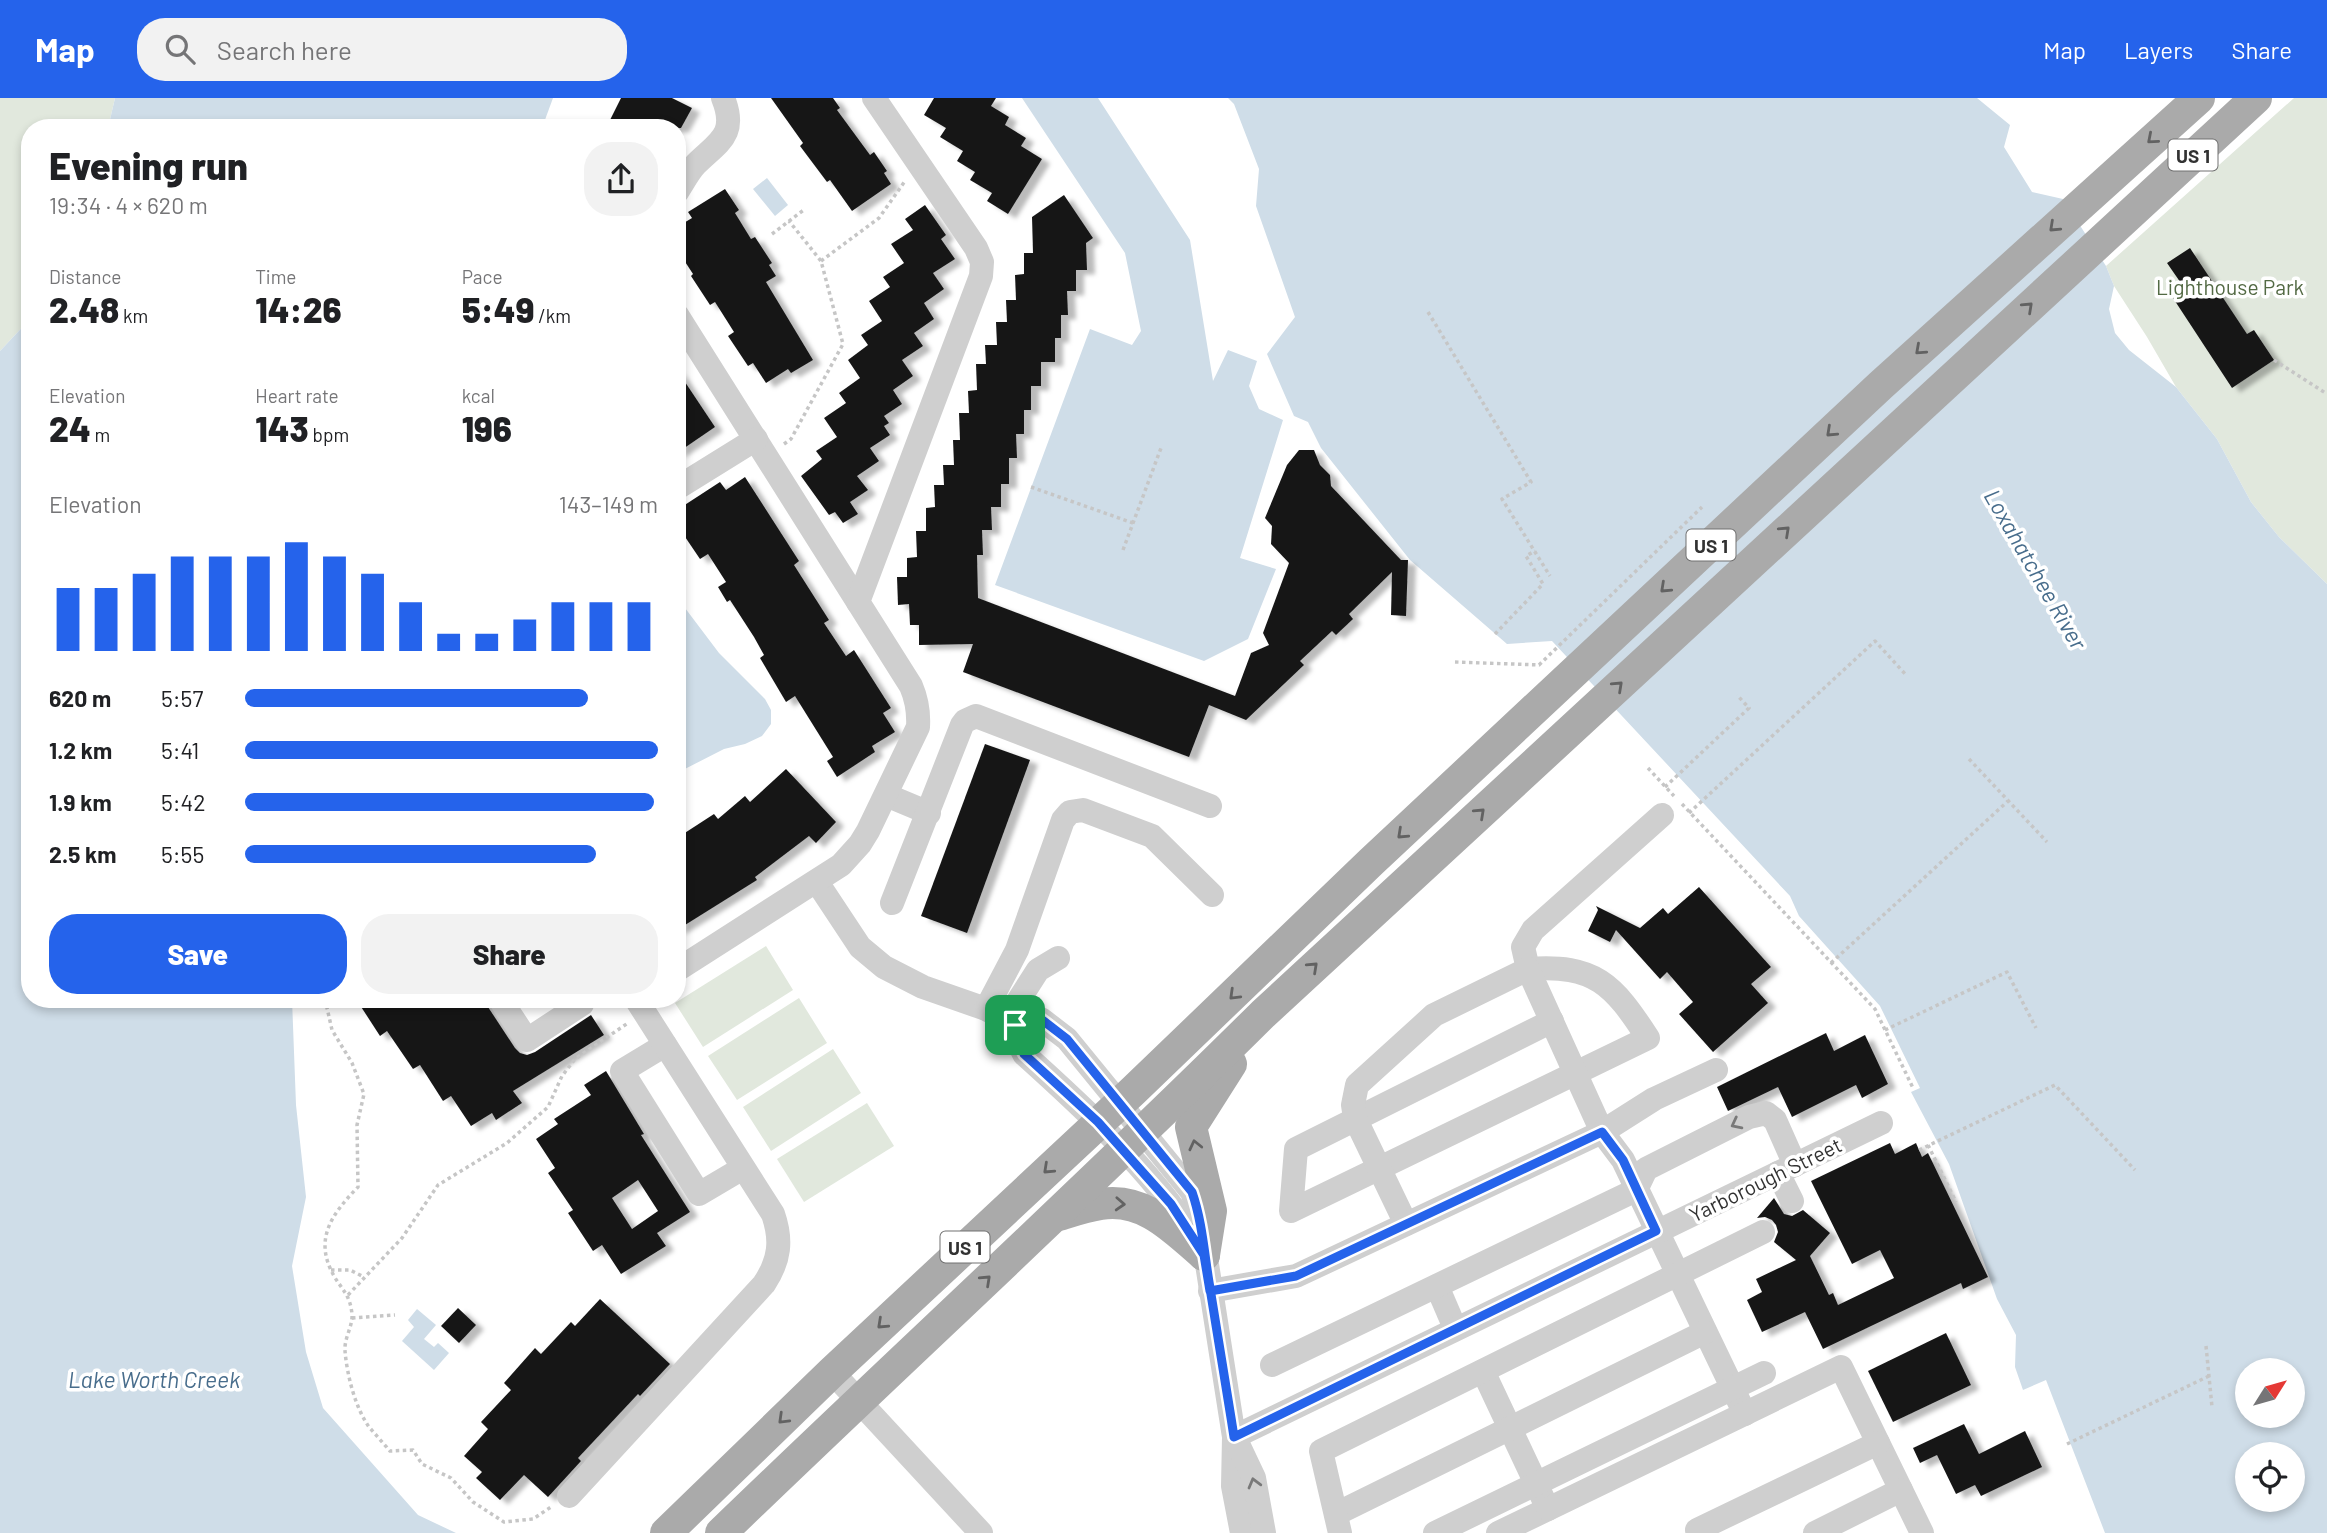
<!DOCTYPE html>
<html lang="en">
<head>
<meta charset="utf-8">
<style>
  body { margin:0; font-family:Barlow,sans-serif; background:#f2f2f2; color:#202124; height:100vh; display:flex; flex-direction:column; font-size:26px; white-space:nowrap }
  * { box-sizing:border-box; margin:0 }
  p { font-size:23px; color:#757577 }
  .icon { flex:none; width:38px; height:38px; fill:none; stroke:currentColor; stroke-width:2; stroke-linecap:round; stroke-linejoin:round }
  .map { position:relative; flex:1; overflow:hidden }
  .details { position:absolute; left:21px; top:21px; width:665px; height:889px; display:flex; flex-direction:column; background:#fff; border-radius:28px; box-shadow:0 4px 10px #0003 }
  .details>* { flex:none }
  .needle { width:46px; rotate:53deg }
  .tools { position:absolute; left:2235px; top:1260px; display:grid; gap:14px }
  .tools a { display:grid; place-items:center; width:70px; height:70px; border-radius:50%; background:#fff; box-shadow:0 4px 10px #0003; font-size:35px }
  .pin { position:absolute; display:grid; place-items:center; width:60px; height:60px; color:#fff; margin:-30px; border-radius:14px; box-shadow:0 4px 10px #0006 }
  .round { display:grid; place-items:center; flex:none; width:74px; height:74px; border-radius:28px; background:#f2f2f2 }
  .headline { display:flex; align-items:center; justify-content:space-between; height:119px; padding:0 28px }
  h1 { font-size:38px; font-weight:800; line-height:52px }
  .stats { display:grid; grid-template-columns:repeat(3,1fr); gap:10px; height:119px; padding:7px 28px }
  .stats div { display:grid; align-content:center }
  .stats b { font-size:35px; font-weight:800 }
  .stats small { font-size:19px; font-weight:400 }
  .stats p { font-size:19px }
  .chart { height:196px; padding:14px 28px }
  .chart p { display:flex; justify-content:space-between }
  .chart svg { width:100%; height:126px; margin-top:7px; stroke:#2563eb; stroke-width:6 }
  .primary-button { display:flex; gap:14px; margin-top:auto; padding:14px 28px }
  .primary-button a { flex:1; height:80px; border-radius:28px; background:#2563eb; color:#fff; font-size:28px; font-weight:800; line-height:80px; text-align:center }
  .primary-button a+a { background:#f2f2f2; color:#202124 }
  ul { padding:0 28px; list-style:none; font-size:23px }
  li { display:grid; grid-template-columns:112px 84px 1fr; align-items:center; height:52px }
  li i { height:18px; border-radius:9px; background:#2563eb }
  header { display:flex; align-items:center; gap:42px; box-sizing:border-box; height:98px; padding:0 35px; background:#2563eb; color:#fff }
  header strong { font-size:33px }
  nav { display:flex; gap:38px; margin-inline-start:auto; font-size:24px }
  .search { width:490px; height:63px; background:#f2f2f2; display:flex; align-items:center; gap:18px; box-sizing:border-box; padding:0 24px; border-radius:28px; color:#757577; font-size:26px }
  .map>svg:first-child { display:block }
</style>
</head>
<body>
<header>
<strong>Map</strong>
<div class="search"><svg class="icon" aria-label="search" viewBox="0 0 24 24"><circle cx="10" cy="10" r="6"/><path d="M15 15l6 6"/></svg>Search here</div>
<nav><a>Map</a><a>Layers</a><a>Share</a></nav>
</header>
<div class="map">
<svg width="2327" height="1435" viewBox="0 0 2327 1435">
  <defs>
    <filter id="shadow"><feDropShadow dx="8" dy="4.5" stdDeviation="2" flood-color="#0004"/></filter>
  </defs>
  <rect width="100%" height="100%" fill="#fff"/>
  <g fill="#e1e8dd">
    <polygon points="0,0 115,0 108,30 30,30 30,221 0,253"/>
    <polygon points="2294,0 2327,0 2327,486 2279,439 2251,404 2217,341 2176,289 2147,239 2114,188 2106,168"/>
    <polygon points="766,848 793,892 703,949 675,905"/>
    <polygon points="799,900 827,945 737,1002 708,958"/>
    <polygon points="833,951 861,995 771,1053 743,1009"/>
    <polygon points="867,1005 894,1048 804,1104 777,1061"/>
  </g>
  <g fill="#cfdde8" fill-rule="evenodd">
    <polygon points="115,0 553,0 542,30 108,30"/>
    <polygon points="1022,0 1098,0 1190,142 1213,283 1228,252 1257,263 1249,288 1259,311 1283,322 1240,460 1276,471 1248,541 1204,563 995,487 1090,231 1132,247 1141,233 1125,155"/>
    <path d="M1228 0H1977L2010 27 2004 49 2032 94 2063 101 2106 168 2114 188 2109 211 2115 235 2129 252 2176 289 2217 341 2251 404 2279 439 2327 486V1435H2105L2046 1282 2023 1292 2015 1269 2016 1237 1997 1201 1949 1066 1911 994 1920 990 1880 908 1799 818 1790 798 1552 543 1507 546 1410 462 1321 350 1308 324 1294 318 1267 256 1295 219 1256 108 1259 71 1234 6ZM2247 1272H2292V1318H2247ZM2247 1356H2292V1402H2247Z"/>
    <polygon points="767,80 788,107 775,118 753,91"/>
    <polygon points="30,221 30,901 292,901 296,1007 306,1099 292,1168 306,1254 323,1310 418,1417 456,1435 0,1435 0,253"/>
    <polygon points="677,502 682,506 719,555 765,601 771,612 771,626 762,638 745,646 724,651 677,675"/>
    <polygon points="417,1211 436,1227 424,1241 434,1249 438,1245 449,1255 434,1272 402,1243 414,1229 408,1222"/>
  </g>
  <g fill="#191919" fill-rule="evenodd" filter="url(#shadow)">
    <polygon points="621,0 672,0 692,10 681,30 606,30"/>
    <polygon points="771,0 833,0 840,10 837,12 870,57 874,54 887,73 884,75 891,86 852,113 830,82 827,84 800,48 803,45"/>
    <polygon points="934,0 996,0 991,8 1009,19 1005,27 1026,40 1021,48 1042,61 1008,116 987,103 992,95 970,82 975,74 957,63 963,53 940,39 946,30 924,17"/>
    <polygon points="725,91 739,112 735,115 751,141 755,139 772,165 769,167 776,178 766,184 813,262 791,275 788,271 766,285 753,265 748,268 728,238 734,234 715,204 710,207 691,178 693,176 680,156 683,154 677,144 677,129 692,120 688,114"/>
    <polygon points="1064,97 1093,140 1086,145 1087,172 1076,172 1076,193 1067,193 1068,217 1061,217 1061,240 1055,240 1055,264 1041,264 1041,288 1031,288 1031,312 1024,312 1024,336 1016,336 1017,360 1009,360 1009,386 1001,386 1001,409 991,409 992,432 982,432 983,457 977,457 978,500 1235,598 1251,555 1269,547 1263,535 1289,465 1271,446 1272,428 1265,420 1287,367 1299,352 1314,352 1320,367 1330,377 1331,388 1401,462 1408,462 1406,518 1391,517 1392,474 1349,516 1353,521 1336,537 1332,533 1300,563 1304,567 1246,622 1209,607 1189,659 963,574 973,546 919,547 919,527 910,527 909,506 898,507 897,479 907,479 907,460 917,459 916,433 926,433 926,410 935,409 934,387 944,387 943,367 954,367 953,342 960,342 959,315 969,315 968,293 977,292 976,266 986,266 985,247 997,247 996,224 1007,224 1006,202 1016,202 1015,177 1024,176 1024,155 1033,155 1032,119"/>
    <polygon points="925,107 946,137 941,141 955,161 933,175 944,191 924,205 934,221 914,235 923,248 902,262 913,278 893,292 902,306 884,318 889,325 884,328 890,337 870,350 879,363 857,378 868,392 850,404 858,416 843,425 835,414 829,417 801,378 822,361 816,353 837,339 824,320 846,305 839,295 860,280 848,262 868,247 861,237 882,223 869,203 890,189 883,179 904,165 891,146 913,132 905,121"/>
    <polygon points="2190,150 2247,236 2254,232 2274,262 2232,290 2173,200 2185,191 2167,165"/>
    <polygon points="677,272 715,329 677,355"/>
    <polygon points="745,379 799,463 794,467 829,522 824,525 846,558 854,552 891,610 883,615 895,634 872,648 875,654 837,679 827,663 833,659 795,598 786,604 760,560 764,557 754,539 730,502 727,504 718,489 726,484 708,456 700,461 677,427 677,412 720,384 726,392"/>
    <polygon points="985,646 1030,662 967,835 921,818"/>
    <polygon points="786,671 836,724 816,745 809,738 755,779 757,782 677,832 677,740 714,716 718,721 745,698 750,704"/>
    <polygon points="1699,789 1771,869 1751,886 1768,905 1713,954 1679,916 1693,904 1667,874 1660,881 1616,832 1610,844 1588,833 1598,812 1596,808 1640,830 1663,810 1668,816"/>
    <polygon points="356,901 485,901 488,909 515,950 520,955 527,957 535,954 591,917 604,937 513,993 522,1005 496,1022 492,1015 471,1028 451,998 443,1003 420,967 413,971 387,933 380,938"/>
    <polygon points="1826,935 1834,953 1865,937 1888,986 1862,1000 1856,987 1792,1019 1778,989 1728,1013 1717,989"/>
    <path d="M606 973 644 1036 641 1037 690 1114 657 1135 666 1148 621 1176 602 1147 593 1153 568 1115 573 1112 548 1075 555 1070 536 1041 558 1026 554 1021 591 997 584 987ZM638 1082 658 1113 632 1131 612 1100Z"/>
    <polygon points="1890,1045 1895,1056 1916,1045 1922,1059 1928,1055 1988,1179 1963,1191 1961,1185 1823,1251 1805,1214 1762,1234 1747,1202 1762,1194 1756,1181 1796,1162 1774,1144 1778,1134 1776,1127 1772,1122 1765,1119 1757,1120 1774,1100 1784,1116 1792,1118 1803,1112 1830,1135 1810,1158 1829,1197 1833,1195 1838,1207 1894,1180 1880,1152 1852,1166 1811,1083"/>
    <polygon points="600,1201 670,1266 640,1298 638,1296 578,1360 581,1363 548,1399 524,1377 500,1402 476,1380 482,1374 464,1358 488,1331 481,1324 511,1292 504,1285 535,1250 541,1256 571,1224 575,1228"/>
    <polygon points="458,1210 476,1227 459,1245 441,1228"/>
    <polygon points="1946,1235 1971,1287 1893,1324 1868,1273"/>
    <polygon points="1964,1326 1979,1356 2025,1333 2042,1369 1981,1398 1975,1387 1956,1396 1937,1357 1920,1365 1913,1350"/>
  </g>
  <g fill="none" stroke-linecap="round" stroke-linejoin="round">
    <g stroke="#c6c6c6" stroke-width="3.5" stroke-dasharray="3.5 3.5" stroke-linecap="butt">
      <polyline points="772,136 805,111"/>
      <polyline points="821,163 879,120 905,83"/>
      <polyline points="1428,214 1531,384 1502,401 1550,478"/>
      <polyline points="2274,262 2327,296"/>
      <polyline points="784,346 791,341 843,246 821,163 789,123"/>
      <polyline points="1031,389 1133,425"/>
      <polyline points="1123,452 1161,350"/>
      <polyline points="1495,536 1543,486 1526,458 1535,453"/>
      <polyline points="1455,564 1539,567 1702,409"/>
      <polyline points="1969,661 2047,744"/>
      <polyline points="1648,670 1674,698"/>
      <polyline points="1665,689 1749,610 1737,597"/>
      <polyline points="1682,706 1875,911 1913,990"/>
      <polyline points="1689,715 1875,543 1907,578"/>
      <polyline points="1831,865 2008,703"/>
      <path d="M325 901 332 932 352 965 364 996 357 1027 358 1089C332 1116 313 1141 334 1178 343 1193 350 1197 352 1216 353 1228 344 1240 345 1253 347 1277 355 1309 369 1329 376 1337 383 1345 390 1353L413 1352 422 1366 451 1380 473 1404 504 1424 533 1421 551 1409"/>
      <polyline points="1885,932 2007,874 2036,930"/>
      <polyline points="1928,1047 1956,1104"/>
      <polyline points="1919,1052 2055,987 2135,1072"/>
      <polyline points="331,1172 350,1172 364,1179"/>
      <polyline points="348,1197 402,1140 438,1087 507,1045 548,1009 562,978 575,961 628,925"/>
      <polyline points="352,1220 395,1217"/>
      <polyline points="2206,1248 2212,1309"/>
      <polyline points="2067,1346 2209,1278"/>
    </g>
    <g stroke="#cfcfcf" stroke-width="24">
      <path d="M677 94C683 85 689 73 696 66 718 44 738 37 723 0"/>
      <polyline points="677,217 858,504"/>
      <polyline points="677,390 756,341"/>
      <polyline points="886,697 929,715"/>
      <polyline points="817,784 860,849 884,869 923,889 986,911 1015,927 1041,921 1067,941 1192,1094 1199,1115 1234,1339 1233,1388 1242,1435"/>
      <polyline points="892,805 962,627 965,623 976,618 1210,708"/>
      <path d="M677 872 841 767 860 746 868 733 918 629C919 613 917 602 911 588L858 504 981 178 982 164 976 150 874 0"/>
      <polyline points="500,901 527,942 582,906 579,901"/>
      <polyline points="986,911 1017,852 1063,722 1070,714 1083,712 1152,738 1212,797"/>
      <polyline points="1006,922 1038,872 1058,860"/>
      <path d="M1552 923 1296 1051 1291 1113 1648 940C1613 886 1595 866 1528 871L1523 849 1533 832 1662 717"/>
      <path d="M1015 927 1017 942 1024 956C1084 1010 1149 1070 1193 1138"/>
      <polyline points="665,947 622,973 699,1096 743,1070"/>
      <polyline points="1778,1075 1792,1103"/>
      <polyline points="1406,1126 1355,1020 1353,1007 1357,987 1434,917 1528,871 1602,1034 1623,1062 1745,1316"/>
      <polyline points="1437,1188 1455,1230"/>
      <polyline points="1210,1193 1296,1178 1602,1034 1654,1001 1716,972"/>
      <polyline points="1272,1267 1636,1092 1646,1071 1749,1019 1766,1015 1775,1022 1795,1067"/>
      <polyline points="1483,1273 1548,1411 1498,1435"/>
      <polyline points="832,1274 981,1435"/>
      <polyline points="1234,1339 1881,1025"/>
      <polyline points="1236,1342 1254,1380 1264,1435"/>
      <path d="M569 1398 764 1186C780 1162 782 1142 773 1116L636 901"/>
      <polyline points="1548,1411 1841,1269 1922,1435"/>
      <polyline points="1336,1416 1705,1234"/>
      <polyline points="1340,1435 1321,1353 1763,1134"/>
      <polyline points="1435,1435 1764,1275"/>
      <polyline points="1698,1435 1697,1432 1878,1345"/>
      <polyline points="1815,1435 1901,1392"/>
    </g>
    <g stroke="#aaa" stroke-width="32">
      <path d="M1059 1117C1072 1113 1087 1108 1101 1106 1144 1099 1174 1131 1204 1157"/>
      <polyline points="1204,1157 1211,1113 1191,1029 1231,966"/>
      <polyline points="666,1435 832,1274 1133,993 1371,764 1881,287 2199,0"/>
      <path d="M721 1435C901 1261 1086 1092 1263 916L2256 0"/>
    </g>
  </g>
  <defs><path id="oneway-chevron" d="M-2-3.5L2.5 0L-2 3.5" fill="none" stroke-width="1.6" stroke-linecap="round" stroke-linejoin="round" transform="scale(1.75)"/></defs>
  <g stroke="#626262">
    <use href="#oneway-chevron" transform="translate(2152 41) rotate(139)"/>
    <use href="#oneway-chevron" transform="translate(2054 129) rotate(137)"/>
    <use href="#oneway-chevron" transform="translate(2028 209) rotate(-43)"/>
    <use href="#oneway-chevron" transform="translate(1920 252) rotate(138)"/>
    <use href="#oneway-chevron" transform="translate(1831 334) rotate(137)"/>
    <use href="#oneway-chevron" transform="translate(1785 433) rotate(-43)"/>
    <use href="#oneway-chevron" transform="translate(1665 490) rotate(137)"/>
    <use href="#oneway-chevron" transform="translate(1618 588) rotate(-43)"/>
    <use href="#oneway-chevron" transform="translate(1480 715) rotate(-43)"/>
    <use href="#oneway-chevron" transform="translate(1402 736) rotate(137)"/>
    <use href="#oneway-chevron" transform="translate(1313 869) rotate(-43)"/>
    <use href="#oneway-chevron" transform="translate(1234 897) rotate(136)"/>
    <use href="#oneway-chevron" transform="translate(1195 1047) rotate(-103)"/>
    <use href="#oneway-chevron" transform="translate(1048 1071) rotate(137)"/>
    <use href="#oneway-chevron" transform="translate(1120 1106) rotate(3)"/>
    <use href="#oneway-chevron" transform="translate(986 1182) rotate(-43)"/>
    <use href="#oneway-chevron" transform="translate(882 1226) rotate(137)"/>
    <use href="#oneway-chevron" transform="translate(783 1321) rotate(136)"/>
  </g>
  <g stroke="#797979">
    <use href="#oneway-chevron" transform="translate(1736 1026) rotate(153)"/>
    <use href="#oneway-chevron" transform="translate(1254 1385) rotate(-105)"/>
  </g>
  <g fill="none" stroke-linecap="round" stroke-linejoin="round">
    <defs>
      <path id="route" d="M1015 927 1017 942 1024 956 1098 1024 1171 1106 1204 1157 1210 1193 1296 1178 1602 1034 1623 1062 1656 1133 1234 1339C1226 1287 1217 1235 1209 1184 1204 1153 1202 1123 1192 1094L1067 941 1041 921 1015 927"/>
    </defs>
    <use href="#route" stroke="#fff" stroke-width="14"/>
    <use href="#route" stroke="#2563eb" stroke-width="9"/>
  </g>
  <g text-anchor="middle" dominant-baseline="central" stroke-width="7" stroke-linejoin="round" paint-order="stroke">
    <g fill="#fff" stroke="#707070" stroke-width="2">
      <rect x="2168.5" y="41.5" width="49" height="31" rx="5"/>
      <rect x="1686.5" y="431.5" width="49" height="31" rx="5"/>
      <rect x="940.5" y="1133.5" width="49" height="31" rx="5"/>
    </g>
    <g font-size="19" font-weight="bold" fill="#323232">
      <text x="2193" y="57">US 1</text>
      <text x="1711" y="447">US 1</text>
      <text x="965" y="1149">US 1</text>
    </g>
    <g font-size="21" fill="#536a44" stroke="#fff">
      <text x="2230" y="188">Lighthouse Park</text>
    </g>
    <g font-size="21" fill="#323232" stroke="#fff">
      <text transform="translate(1765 1081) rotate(-26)">Yarborough Street</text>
    </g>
    <g font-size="23" font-style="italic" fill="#486d8c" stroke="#fff">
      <text transform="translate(2036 471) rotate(60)">Loxahatchee River</text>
      <text x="154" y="1281">Lake Worth Creek</text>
    </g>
  </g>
</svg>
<div class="tools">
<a><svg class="needle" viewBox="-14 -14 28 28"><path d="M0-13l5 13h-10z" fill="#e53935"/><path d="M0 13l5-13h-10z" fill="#757577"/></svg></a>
<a><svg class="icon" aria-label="locate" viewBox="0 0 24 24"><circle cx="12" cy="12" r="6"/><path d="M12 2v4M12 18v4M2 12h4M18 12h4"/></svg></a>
</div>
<div class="pin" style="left:1015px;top:927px;background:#1e9e55"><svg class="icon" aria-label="arrive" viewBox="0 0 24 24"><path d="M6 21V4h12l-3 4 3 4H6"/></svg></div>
<section class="details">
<div class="headline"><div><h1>Evening run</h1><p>19:34 · 4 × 620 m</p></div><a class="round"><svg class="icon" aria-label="share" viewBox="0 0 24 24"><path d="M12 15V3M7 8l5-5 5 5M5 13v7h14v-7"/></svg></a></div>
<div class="stats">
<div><p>Distance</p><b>2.48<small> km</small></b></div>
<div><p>Time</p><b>14:26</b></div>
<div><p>Pace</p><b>5:49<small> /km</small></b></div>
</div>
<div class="stats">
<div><p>Elevation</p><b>24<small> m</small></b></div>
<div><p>Heart rate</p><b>143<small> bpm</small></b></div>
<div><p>kcal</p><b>196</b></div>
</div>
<div class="chart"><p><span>Elevation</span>143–149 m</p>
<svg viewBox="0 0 160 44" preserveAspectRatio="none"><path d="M5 44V22M15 44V22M25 44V17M35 44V11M45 44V11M55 44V11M65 44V6M75 44V11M85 44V17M95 44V27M105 44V38M115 44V38M125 44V33M135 44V27M145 44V27M155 44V27"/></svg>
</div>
<ul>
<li><b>620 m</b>5:57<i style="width:83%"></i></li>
<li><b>1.2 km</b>5:41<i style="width:100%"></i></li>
<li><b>1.9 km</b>5:42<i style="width:99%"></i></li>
<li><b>2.5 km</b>5:55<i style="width:85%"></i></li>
</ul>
<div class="primary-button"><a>Save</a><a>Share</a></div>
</section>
</div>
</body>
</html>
